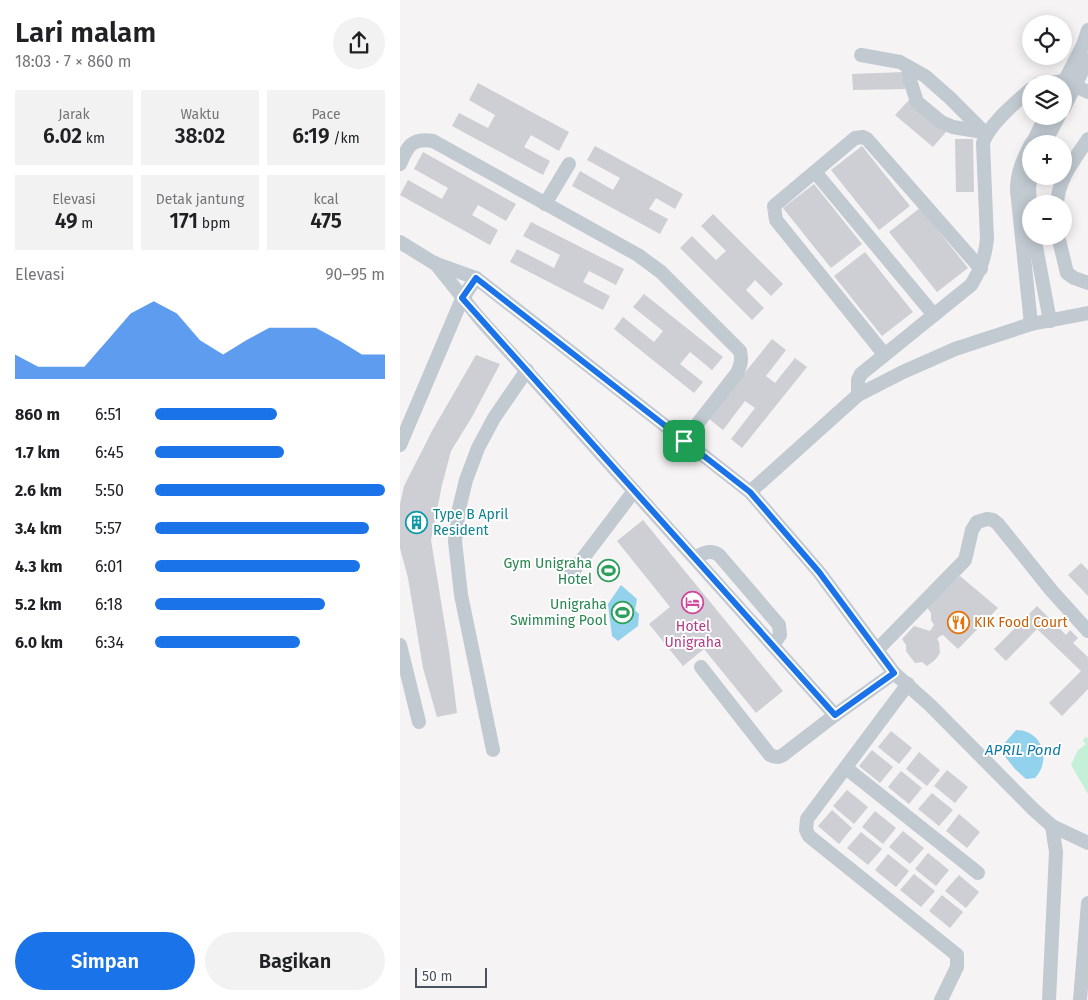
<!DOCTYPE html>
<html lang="id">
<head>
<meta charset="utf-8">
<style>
  body { margin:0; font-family:"Fira Sans",sans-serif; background:#f2f2f2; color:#202124; height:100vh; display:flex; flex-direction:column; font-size:19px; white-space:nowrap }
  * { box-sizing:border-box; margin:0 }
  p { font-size:16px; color:#757577 }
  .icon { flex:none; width:28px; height:28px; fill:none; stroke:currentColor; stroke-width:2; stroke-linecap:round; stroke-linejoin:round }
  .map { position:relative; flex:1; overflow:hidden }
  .panel { display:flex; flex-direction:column; background:#fff; width:400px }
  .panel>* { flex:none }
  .controls { position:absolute; left:622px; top:15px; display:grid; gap:10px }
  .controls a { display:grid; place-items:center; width:50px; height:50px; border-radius:50%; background:#fff; box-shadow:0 2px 12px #0003; font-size:25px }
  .scale { position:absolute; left:15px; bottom:12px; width:72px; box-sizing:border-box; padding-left:5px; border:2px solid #4a5460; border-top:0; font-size:14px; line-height:18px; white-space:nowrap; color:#4a5460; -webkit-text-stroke:4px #fff; paint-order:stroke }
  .pin { position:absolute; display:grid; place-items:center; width:42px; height:42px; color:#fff; margin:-21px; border-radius:10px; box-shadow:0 2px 8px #0006 }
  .round { display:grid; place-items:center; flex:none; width:52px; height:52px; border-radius:26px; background:#f2f2f2 }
  .head { display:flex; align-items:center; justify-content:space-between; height:85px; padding:0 15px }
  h1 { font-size:28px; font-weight:600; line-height:38px }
  .stats { display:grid; grid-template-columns:repeat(3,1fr); gap:8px; height:85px; padding:5px 15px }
  .stats div { display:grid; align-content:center; border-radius:0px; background:#f2f2f2; text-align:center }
  .stats b { font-size:21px; font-weight:600 }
  .stats small { font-size:14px; font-weight:400 }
  .stats p { font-size:14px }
  .chart { height:140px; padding:10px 15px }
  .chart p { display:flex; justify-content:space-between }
  .chart svg { width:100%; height:90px; margin-top:5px; fill:#1a73e8; opacity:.7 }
  .action { display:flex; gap:10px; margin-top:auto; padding:10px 15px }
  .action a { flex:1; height:58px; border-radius:30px; background:#1a73e8; color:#fff; font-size:20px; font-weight:600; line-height:58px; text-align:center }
  .action a+a { background:#f2f2f2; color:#202124 }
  ul { padding:0 15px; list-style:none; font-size:16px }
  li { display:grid; grid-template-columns:80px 60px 1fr; align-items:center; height:38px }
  li i { height:12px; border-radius:6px; background:#1a73e8 }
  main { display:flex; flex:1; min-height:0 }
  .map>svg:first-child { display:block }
</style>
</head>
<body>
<main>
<section class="panel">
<div class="head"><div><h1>Lari malam</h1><p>18:03 · 7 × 860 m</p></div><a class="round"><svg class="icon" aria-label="share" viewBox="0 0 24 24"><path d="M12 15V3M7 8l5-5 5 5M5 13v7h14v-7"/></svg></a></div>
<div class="stats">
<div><p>Jarak</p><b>6.02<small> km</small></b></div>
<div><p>Waktu</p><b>38:02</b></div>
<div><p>Pace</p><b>6:19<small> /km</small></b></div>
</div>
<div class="stats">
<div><p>Elevasi</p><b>49<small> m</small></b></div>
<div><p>Detak jantung</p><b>171<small> bpm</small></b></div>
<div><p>kcal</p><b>475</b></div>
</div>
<div class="chart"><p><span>Elevasi</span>90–95 m</p>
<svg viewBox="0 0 160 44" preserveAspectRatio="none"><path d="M0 44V32L10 38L20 38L30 38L40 25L50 12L60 6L70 12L80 25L90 32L100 25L110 19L120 19L130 19L140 25L150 32L160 32V44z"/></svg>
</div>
<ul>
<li><b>860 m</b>6:51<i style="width:53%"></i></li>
<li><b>1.7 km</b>6:45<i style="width:56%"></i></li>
<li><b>2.6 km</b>5:50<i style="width:100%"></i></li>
<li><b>3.4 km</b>5:57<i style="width:93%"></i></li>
<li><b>4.3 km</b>6:01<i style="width:89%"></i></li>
<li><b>5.2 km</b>6:18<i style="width:74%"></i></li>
<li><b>6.0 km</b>6:34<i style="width:63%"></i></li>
</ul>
<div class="action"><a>Simpan</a><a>Bagikan</a></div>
</section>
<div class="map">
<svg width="688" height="1000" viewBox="0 0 688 1000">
  <rect width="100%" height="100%" fill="#f5f3f3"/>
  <polygon fill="#c4f0d8" points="685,737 688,738 688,794 671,765 678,750 686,744 683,741"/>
  <g fill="#92d2ec">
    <polygon points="221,585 237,599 235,610 239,614 238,626 218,641 212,636 208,604"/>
    <path d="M616 730C642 730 652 760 635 778L626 779 615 769 603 754V745Z"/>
  </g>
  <g fill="#cdcfd5">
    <polygon points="504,72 505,89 453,90 452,74"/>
    <polygon points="78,83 169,132 159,151 131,135 124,147 150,161 143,175 52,126 59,113 88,128 95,115 69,100"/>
    <polygon points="509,100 546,132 533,147 495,115"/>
    <polygon points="555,139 573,139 574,192 556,192"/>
    <polygon points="195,146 283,194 275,209 256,198 249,209 268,219 260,234 172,186 180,171 213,190 220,178 187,160"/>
    <polygon points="462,146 510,206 479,230 431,170"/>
    <polygon points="23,152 116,204 106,221 78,205 72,215 98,230 90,245 0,195 8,180 42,199 48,188 14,169"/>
    <polygon points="414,184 462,244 431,268 383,208"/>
    <polygon points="520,208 568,268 537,292 489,232"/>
    <polygon points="313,214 383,284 371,296 355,280 346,290 364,308 352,320 280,248 292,236 316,260 326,251 301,226"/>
    <polygon points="131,222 224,269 216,285 189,271 183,282 210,296 203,310 110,262 117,249 154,268 160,255 123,236"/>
    <polygon points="465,252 513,312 482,336 434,276"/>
    <polygon points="244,294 323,357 312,370 290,352 280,364 303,382 294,393 214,329 223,317 254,342 263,331 233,307"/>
    <polygon points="372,339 386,350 366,376 375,383 395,358 407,367 342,448 331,439 355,408 345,401 323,430 308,418"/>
    <polygon points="76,355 100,364 72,417 51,451 42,485 31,540 49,650 57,713 37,717 23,668 8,578 0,548 0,504 4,486 32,431"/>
    <polygon points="243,520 383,691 356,713 304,649 283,666 249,624 270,607 217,541"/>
    <polygon points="681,563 688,570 688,596 668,575"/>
    <polygon points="560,576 598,608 558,649 543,635 540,636 537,639 539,642 540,653 535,660 527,666 522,662 515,663 506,651 506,645 502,639 514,626 530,631 534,625 531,620 531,613 526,606 527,603"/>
    <polygon points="637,606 666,635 670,630 678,638 673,643 688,657 688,689 662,716 649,703 681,671 637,629 606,661 594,649"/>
    <polygon points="491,731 512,748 499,764 478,747"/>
    <polygon points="472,750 493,767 480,783 459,766"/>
    <polygon points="519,752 540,770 527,786 506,769"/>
    <polygon points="547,770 568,787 555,803 534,786"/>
    <polygon points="501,771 522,788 509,804 488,787"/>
    <polygon points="447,790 468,807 454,824 433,806"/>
    <polygon points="532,793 553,810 539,826 518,809"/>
    <polygon points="432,810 452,828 439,844 418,826"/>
    <polygon points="475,811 496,828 483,844 462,827"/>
    <polygon points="559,814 580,832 567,848 546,831"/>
    <polygon points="503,831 524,848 510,864 489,847"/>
    <polygon points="461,832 482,849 468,865 447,848"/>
    <polygon points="528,853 549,870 536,886 515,869"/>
    <polygon points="488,854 509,871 496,887 475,870"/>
    <polygon points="514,874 535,891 521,907 500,890"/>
    <polygon points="559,875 579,892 566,908 545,891"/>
    <polygon points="542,895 563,912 550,928 529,911"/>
  </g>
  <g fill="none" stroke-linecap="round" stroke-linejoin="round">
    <g stroke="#c1c9d1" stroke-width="14">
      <polyline points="461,55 500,62 525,76 550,98 586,134"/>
      <polyline points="508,67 510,80 517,102 541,122 553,127 583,132"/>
      <polyline points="638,84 665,81 688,92"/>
      <polyline points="663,84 683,45 688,30"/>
      <polyline points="664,108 688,59"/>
      <polyline points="632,144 646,116"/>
      <polyline points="644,144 659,116"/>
      <path d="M0 164C7 147 12 137 33 141L238 255 261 272 340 351C342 360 341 365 337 373L284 441"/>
      <polyline points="415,172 534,315"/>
      <polyline points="631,172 629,189 631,218"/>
      <polyline points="145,204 169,164"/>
      <path d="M657 204C658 179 675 159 688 139"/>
      <polyline points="634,236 650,321"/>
      <polyline points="658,236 667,273 674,278 688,283"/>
      <polyline points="0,242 34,263 76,278 350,492 419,572 494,673 530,705 633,809 652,826 688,843"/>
      <polyline points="35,263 79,318 435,715 494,673"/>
      <path d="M631 324 617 190C617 172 623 160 631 144"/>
      <polyline points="484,354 376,220 374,206 455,138 463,137 467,139 581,269"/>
      <path d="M458 395V380L461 374 571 285C581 269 585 257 587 239L583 143C589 124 616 102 631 89"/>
      <polyline points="0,445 62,299 76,278"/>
      <polyline points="350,492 458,395 503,372 555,349 631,324 688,313"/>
      <path d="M295 558C304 553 310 549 319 555L379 625 380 635 373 645"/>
      <polyline points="168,578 234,491"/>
      <polyline points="0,645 19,722"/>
      <polyline points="477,650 565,560 572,530 577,522 587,519 593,520 598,524 651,590 688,631"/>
      <path d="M301 667 370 755C375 757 378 758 383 755L435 715"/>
      <polyline points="508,684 407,819 406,830 409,836 557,955 557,967 541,1000"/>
      <polyline points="93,750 61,595 55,541 59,509 66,480 78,448 94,418 127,370"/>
      <polyline points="446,768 578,873"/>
      <polyline points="649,1000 656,852 652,826"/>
      <polyline points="680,1000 688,903"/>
    </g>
  </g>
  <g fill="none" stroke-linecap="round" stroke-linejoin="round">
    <defs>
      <polygon id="route" points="76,278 350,492 419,572 494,673 435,715 62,298"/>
    </defs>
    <use href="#route" stroke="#fff" stroke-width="10"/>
    <use href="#route" stroke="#1a73e8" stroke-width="6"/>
  </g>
  <defs>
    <symbol id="building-ring" viewBox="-11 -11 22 22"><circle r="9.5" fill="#fff" stroke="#0f9aa8" stroke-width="1.5"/><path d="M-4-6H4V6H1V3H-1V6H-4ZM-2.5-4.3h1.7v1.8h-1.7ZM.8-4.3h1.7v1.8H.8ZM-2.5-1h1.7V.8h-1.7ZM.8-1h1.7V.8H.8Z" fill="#0f9aa8"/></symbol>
    <symbol id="stadium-ring" viewBox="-11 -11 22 22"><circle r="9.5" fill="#fff" stroke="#2e9e5b" stroke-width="1.5"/><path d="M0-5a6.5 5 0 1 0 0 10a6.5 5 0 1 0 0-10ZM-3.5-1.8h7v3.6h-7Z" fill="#2e9e5b"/></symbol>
    <symbol id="hotel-ring" viewBox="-11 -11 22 22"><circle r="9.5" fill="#fff" stroke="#d1479c" stroke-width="1.5"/><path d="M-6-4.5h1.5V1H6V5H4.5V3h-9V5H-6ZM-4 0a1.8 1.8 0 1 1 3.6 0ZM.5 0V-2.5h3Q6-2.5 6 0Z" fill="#d1479c"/></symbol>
    <symbol id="restaurant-ring" viewBox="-11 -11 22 22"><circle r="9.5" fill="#fff" stroke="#e8710a" stroke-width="1.5"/><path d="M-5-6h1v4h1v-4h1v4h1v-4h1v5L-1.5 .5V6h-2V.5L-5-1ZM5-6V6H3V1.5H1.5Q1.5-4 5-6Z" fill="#e8710a"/></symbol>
  </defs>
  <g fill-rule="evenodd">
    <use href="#building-ring" x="4" y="510" width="25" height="25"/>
    <use href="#stadium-ring" x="196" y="558" width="25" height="25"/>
    <use href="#hotel-ring" x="280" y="590" width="25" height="25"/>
    <use href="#stadium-ring" x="210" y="600" width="25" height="25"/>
    <use href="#restaurant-ring" x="546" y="610" width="25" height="25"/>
  </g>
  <g text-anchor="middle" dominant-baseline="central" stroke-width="4" stroke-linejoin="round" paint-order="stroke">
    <g font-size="14" fill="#0d838f" stroke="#fff" text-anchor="start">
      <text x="33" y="514">Type B April<tspan x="33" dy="16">Resident</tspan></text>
    </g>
    <g font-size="14" fill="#27864d" stroke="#fff" text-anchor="end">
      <text x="192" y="563">Gym Unigraha<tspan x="192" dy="16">Hotel</tspan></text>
      <text x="207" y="604">Unigraha<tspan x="207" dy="16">Swimming Pool</tspan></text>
    </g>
    <g font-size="14" fill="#c56008" stroke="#fff" text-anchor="start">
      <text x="574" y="622">KIK Food Court</text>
    </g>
    <g font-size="14" fill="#b23c85" stroke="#fff">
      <text x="293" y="626">Hotel<tspan x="293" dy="16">Unigraha</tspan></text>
    </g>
    <g font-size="15" font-style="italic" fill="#0f7aa6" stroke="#fff">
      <text x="623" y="750">APRIL Pond</text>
    </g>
  </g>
</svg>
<div class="controls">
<a><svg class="icon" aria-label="locate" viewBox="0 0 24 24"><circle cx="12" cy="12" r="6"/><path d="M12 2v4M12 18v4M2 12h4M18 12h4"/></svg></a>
<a><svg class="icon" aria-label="layers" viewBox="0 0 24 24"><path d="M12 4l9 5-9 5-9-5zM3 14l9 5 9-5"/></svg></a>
<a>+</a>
<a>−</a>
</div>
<div class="scale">50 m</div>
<div class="pin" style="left:284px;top:441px;background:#1e9e55"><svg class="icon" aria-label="arrive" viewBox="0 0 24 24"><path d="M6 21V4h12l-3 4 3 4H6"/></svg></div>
</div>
</main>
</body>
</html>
